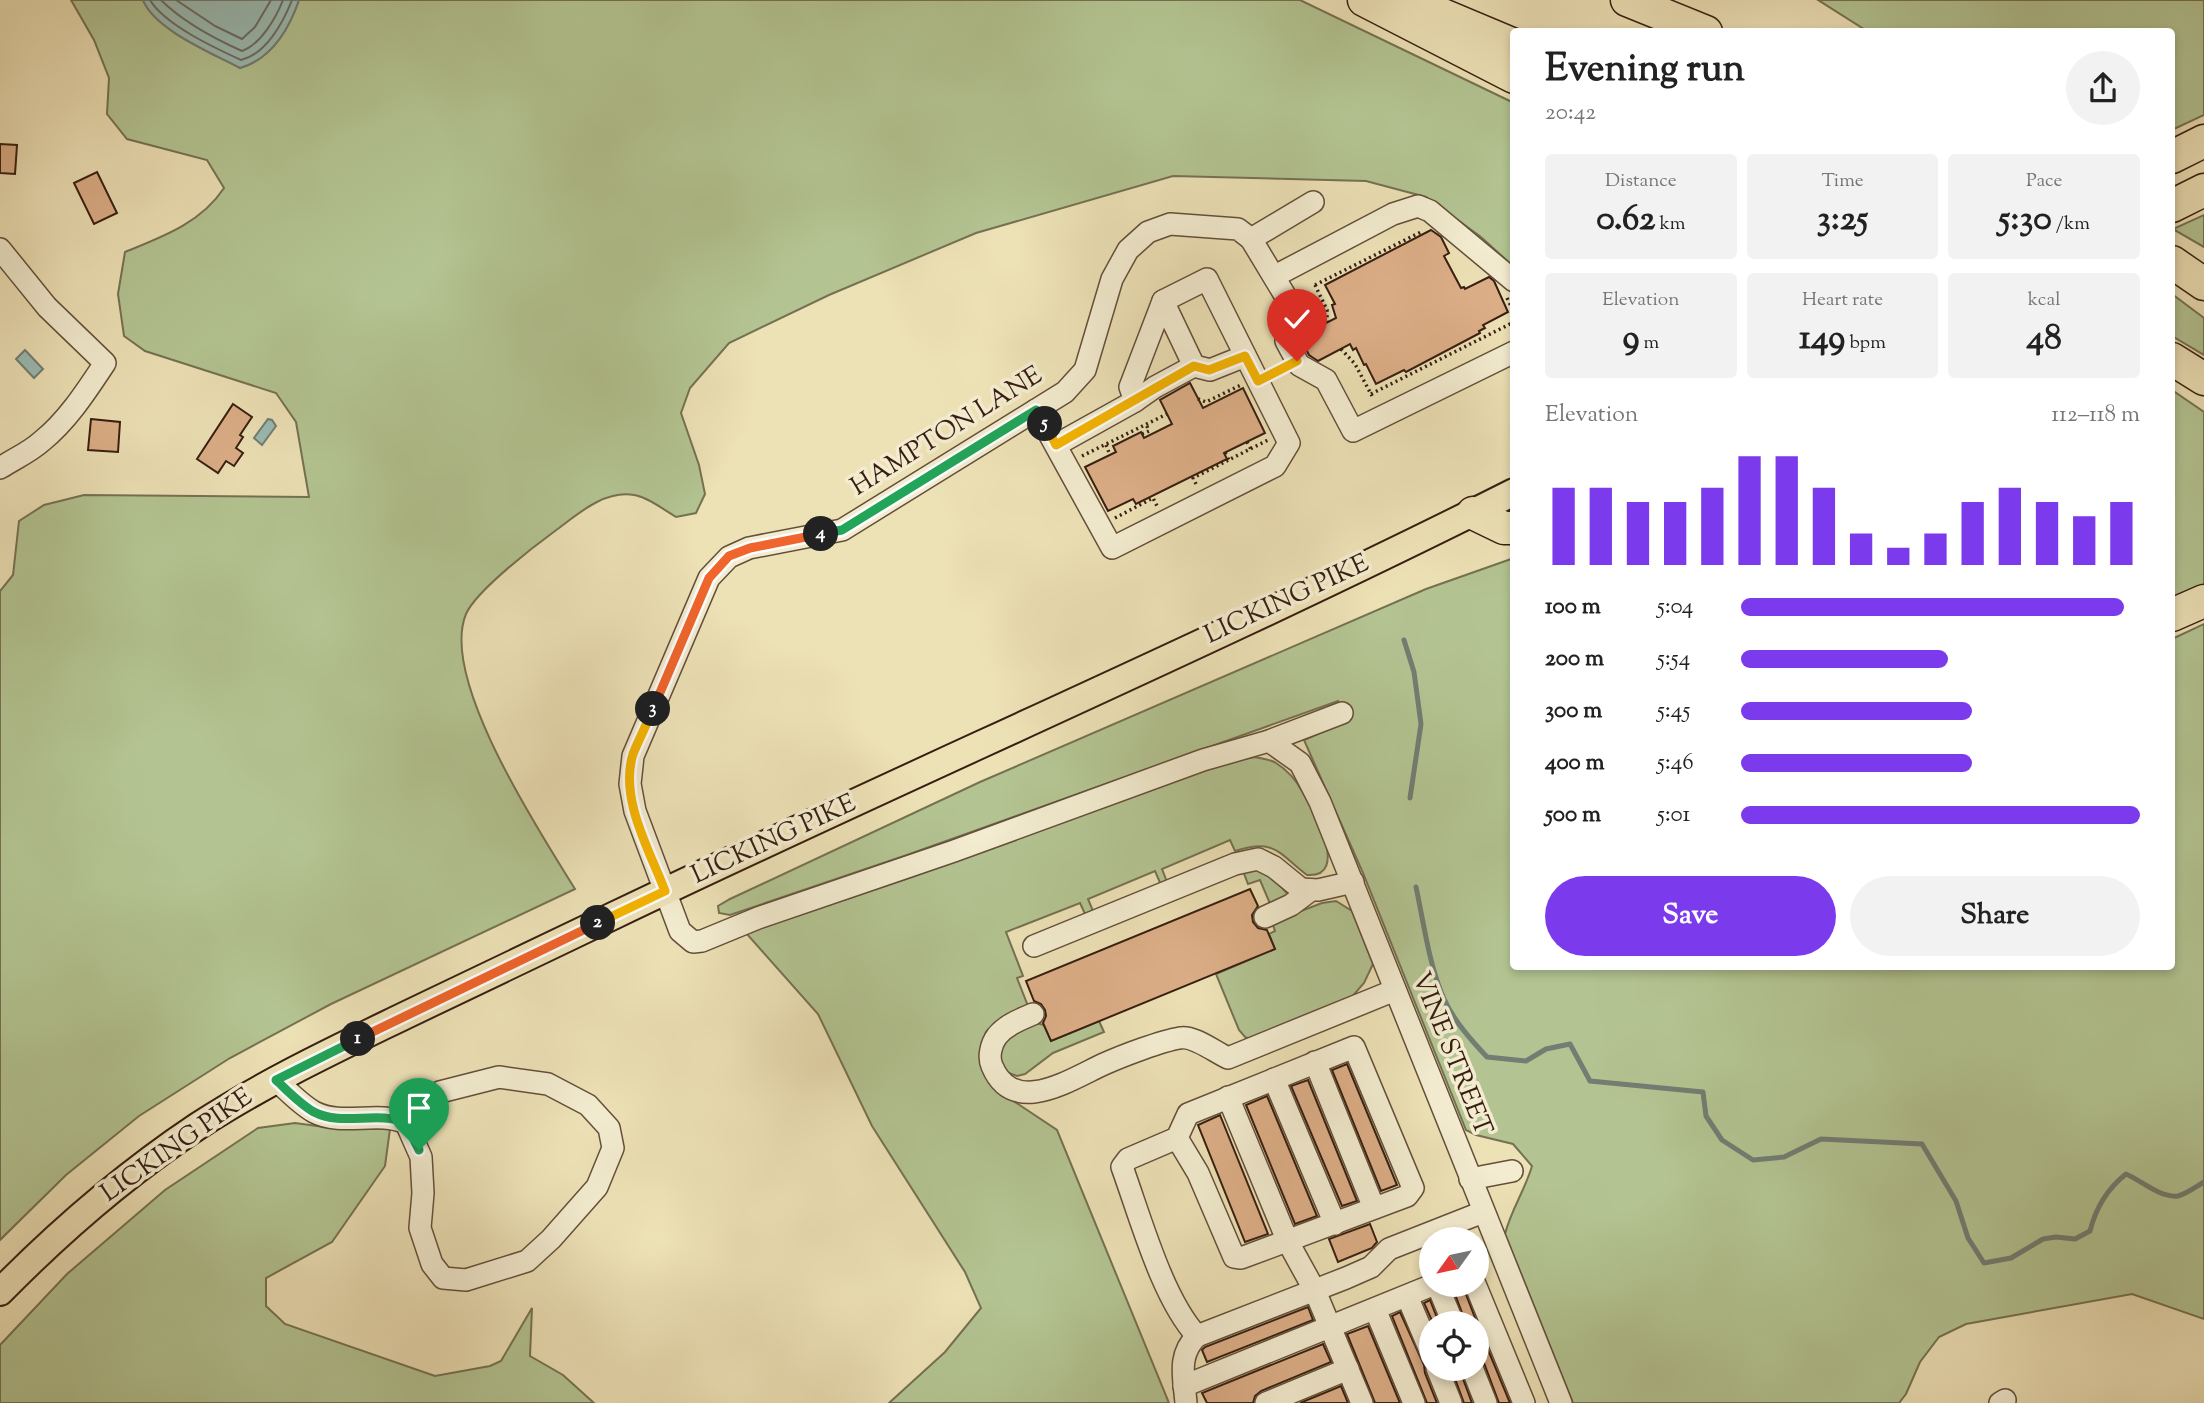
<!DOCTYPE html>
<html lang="en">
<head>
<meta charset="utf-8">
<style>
  body { margin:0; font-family:"Sorts Mill Goudy",serif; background:#f2f2f2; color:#222; height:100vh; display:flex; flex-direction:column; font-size:26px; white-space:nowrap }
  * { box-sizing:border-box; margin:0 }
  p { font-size:23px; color:#767676 }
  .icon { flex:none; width:38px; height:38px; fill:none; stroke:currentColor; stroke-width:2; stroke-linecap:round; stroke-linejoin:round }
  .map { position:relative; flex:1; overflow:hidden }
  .sheet { position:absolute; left:1510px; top:28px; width:665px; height:942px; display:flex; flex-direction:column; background:#fff; border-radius:7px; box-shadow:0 4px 10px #0003 }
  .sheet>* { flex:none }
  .needle { width:46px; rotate:237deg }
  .buttons { position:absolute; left:1419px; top:1227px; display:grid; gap:14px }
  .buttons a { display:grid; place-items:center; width:70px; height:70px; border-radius:50%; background:#fff; box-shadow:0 4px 10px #0003; font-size:35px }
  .pin { position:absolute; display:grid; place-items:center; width:60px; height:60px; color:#fff; margin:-72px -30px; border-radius:50% 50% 50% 0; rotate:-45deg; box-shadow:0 0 7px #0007 }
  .pin .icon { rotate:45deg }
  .km { position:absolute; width:35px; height:35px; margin:-18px; border-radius:50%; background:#222; color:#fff; font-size:19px; line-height:35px; text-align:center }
  .round { display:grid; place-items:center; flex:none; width:74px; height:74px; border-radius:37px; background:#f2f2f2 }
  .overview { display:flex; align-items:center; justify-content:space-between; height:119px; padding:0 35px }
  h1 { font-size:38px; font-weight:700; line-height:52px }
  .metrics { display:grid; grid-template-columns:repeat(3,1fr); gap:10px; height:119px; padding:7px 35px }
  .metrics div { display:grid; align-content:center; border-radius:7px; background:#f2f2f2; text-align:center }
  .metrics b { font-size:35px; font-weight:700 }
  .metrics small { font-size:19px; font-weight:400 }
  .metrics p { font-size:19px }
  .chart { height:196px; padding:14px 35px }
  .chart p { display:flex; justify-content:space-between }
  .chart svg { width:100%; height:126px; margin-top:7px; stroke:#7c3aed; stroke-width:6 }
  .button { display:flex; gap:14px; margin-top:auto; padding:14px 35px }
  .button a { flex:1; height:80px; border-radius:42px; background:#7c3aed; color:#fff; font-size:28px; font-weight:700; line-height:80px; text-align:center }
  .button a+a { background:#f2f2f2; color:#222 }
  ul { padding:0 35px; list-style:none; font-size:23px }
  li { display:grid; grid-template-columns:112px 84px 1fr; align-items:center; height:52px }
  li i { height:18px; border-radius:9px; background:#7c3aed }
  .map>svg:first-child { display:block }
</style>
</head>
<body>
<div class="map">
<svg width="2204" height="1403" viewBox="0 0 2204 1403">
  <rect width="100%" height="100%" fill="#ede1b6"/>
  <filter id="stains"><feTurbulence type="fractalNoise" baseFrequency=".00286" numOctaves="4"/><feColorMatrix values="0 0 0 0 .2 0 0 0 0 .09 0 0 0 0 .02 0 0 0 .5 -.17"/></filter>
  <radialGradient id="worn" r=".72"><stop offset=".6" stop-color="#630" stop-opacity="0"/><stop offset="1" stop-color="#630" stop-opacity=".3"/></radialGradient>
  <g fill="#b3c492" stroke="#757152" stroke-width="2">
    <path d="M71 0H143C155 30 212 53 240 68 271 59 289 29 299 0H1300L1514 103V267L1481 237 1426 197 1366 181 1173 176 976 233 829 295 729 343 690 388 681 413 699 465 705 494 696 513 676 517C664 510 648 497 634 495 604 490 578 514 555 531 533 547 476 591 466 614 439 679 540 832 575 889L331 1004 230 1058 139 1116 66 1175 0 1240V591L13 575 19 521 44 505 84 495 309 497 296 422 276 393 145 351 124 336 118 294 125 252C162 237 201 223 224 188L207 160 127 139 107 114 109 78 94 40Z"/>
    <polygon points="1818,0 2204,0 2204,115 2172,130 2172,32 1867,31"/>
    <polygon points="2204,215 2204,247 2173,229"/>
    <polygon points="2172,294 2204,318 2204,355 2172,336"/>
    <polygon points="2172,390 2204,412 2204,587 2172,600"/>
    <path d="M1514 558V966H2172V639L2204 624V1319L2132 1294 1966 1324 1939 1337 1920 1362 1906 1394 1899 1403H1573L1505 1234C1511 1210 1525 1190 1532 1166L1513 1144 1476 1135 1466 1130 1363 873 1304 740 1347 721 1338 701 907 855 730 915 719 913 718 906 730 899 980 782 1426 589Z"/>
    <path d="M1255 757C1262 759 1270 759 1276 763 1287 770 1296 780 1302 791 1313 808 1351 878 1307 875 1278 853 1275 838 1235 851L1230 840 1162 869 1167 882 1161 885 1155 871 1088 899 1093 911 1085 914 1080 903 1006 932 1023 976 1017 978 1028 1006 997 1022 986 1032 981 1050 997 1090 1057 1130 1169 1403H889L945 1352 981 1308 965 1272 872 1126 818 1014 746 933 912 877 1224 763Z"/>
    <polygon points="1255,868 1268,872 1292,899 1271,906 1260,880 1248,884 1243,871"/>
    <polygon points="1336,901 1352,911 1373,964 1364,983 1351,998 1252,1040 1245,1037 1239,1030 1216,974 1275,949 1269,934 1275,931 1272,922 1322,903"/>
    <polygon points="1099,1021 1104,1032 1053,1053 1025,1074 1017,1076 1006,1072 998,1054 1005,1037 1032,1022 1044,1025 1051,1041"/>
    <polygon points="295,1123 332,1128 390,1129 385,1166 332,1242 266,1278 266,1306 285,1324 435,1376 490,1366 501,1361 532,1308 530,1356 563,1375 594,1403 0,1403 0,1345 67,1274 165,1190 258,1128"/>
  </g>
  <g fill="#9abcb5" stroke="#727d73" stroke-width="2">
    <path d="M143 0H299C289 29 271 59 240 68 212 53 155 30 143 0Z"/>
    <polygon points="25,350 43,369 34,378 16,359"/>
    <polygon points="268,419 272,420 276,426 262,445 254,438"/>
  </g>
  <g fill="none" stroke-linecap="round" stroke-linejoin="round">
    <g stroke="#686d63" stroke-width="2">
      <path d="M150 0C165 25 215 48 241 60 266 54 283 23 292 0"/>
      <path d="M161 0C183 22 213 38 242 51 261 44 276 18 283 0"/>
      <polyline points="176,0 215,26 242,39 255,27 271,0"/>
    </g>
    <g stroke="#727d73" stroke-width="5">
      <polyline points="1404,640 1414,672 1421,724 1410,798"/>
      <path d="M1416 887C1424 924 1429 965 1444 999 1454 1021 1471 1040 1487 1057L1526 1061 1546 1049 1570 1044 1590 1081 1703 1092 1706 1116 1722 1140 1753 1160 1784 1157 1821 1139 1922 1144 1956 1201 1968 1238 1984 1263 2011 1258 2043 1239 2056 1237 2075 1239 2090 1231C2096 1207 2107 1189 2126 1174 2142 1181 2160 1198 2178 1196 2186 1194 2197 1186 2204 1182"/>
    </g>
  </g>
  <g fill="#dcae87" stroke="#371e11" stroke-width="2">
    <polygon points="0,144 17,145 15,174 0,173"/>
    <polygon points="97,172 117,213 94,224 74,183"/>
    <polygon points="1431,230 1441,237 1449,253 1444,256 1461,288 1464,287 1465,289 1489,277 1494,281 1508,312 1483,325 1485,328 1479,331 1480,333 1406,372 1404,370 1376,384 1366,364 1364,365 1356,348 1353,350 1350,344 1318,361 1309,355 1302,341 1302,335 1336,318 1332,305 1335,304 1325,285"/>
    <polygon points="1190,383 1203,408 1243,388 1265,433 1224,453 1227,459 1136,504 1133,499 1108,511 1085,467 1116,452 1113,446 1141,432 1144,438 1172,424 1160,400"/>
    <polygon points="233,404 252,417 240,435 243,437 236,448 243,453 234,466 226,461 218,473 197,459"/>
    <polygon points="91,419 120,422 118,452 88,450"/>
    <polygon points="1250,889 1258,906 1252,915 1253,922 1258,928 1267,930 1275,949 1051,1041 1043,1023 1046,1016 1045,1010 1041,1004 1034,1001 1026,981"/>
    <polygon points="1347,1064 1397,1185 1381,1191 1332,1070"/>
    <polygon points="1308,1080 1357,1201 1342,1206 1291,1086"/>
    <polygon points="1267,1096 1317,1216 1295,1224 1246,1105"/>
    <polygon points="1220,1115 1268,1234 1245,1242 1198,1125"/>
    <polygon points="1370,1224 1377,1242 1372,1248 1338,1262 1329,1239"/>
    <polygon points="1451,1284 1462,1284 1477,1323 1466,1323"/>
    <polygon points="1430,1300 1439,1323 1433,1323 1424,1303"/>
    <polygon points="1308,1307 1313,1320 1207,1362 1202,1350 1205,1347"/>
    <polygon points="1400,1312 1424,1365 1425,1373 1437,1403 1427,1403 1392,1316"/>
    <polygon points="1477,1323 1510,1403 1499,1403 1484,1363 1477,1356"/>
    <polygon points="1368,1326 1400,1403 1375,1403 1347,1334"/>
    <polygon points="1323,1344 1331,1362 1261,1391 1255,1396 1253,1403 1207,1403 1202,1393"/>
    <polygon points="1451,1368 1459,1368 1472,1403 1464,1403"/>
    <polygon points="1341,1386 1348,1403 1300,1403"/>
  </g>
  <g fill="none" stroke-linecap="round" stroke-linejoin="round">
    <defs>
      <g id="minor">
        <polyline points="1251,239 1313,202"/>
        <path d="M0 249 47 307 105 363C87 390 68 420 42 441 30 452 14 459 0 468"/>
        <polyline points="1275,276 1393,214 1418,206 1430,211 1514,281"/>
        <polyline points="1163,301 1194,366"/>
        <polyline points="1135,401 1155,387 1194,366 1210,370 1245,356"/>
        <polyline points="1036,410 1112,548 1275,466 1289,443 1207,279 1163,301 1130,387 1135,401 1056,445"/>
        <polyline points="1342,713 1269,741 1203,760 954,851 758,918 702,941 693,942 680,931 635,811 630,784 633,756 709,578 729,557 749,548 842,530 1065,392 1085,370 1112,279 1128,250 1148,232 1170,224 1238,229 1251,239 1292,307 1293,320 1286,341 1299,365 1326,380 1353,431 1514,352"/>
        <polyline points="1269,741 1300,763 1320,802 1561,1403"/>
        <polyline points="1265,917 1291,905 1311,890"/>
        <polyline points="1034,946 1235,864 1258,859 1274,867 1301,889 1318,890 1353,882"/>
        <path d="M1033 1014C1019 1020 1006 1025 997 1036 991 1044 988 1057 992 1066 1014 1118 1071 1079 1104 1064 1122 1056 1161 1041 1180 1038 1193 1035 1215 1052 1228 1058L1395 990"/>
        <polyline points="1315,1062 1374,1208"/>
        <polyline points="1274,1079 1335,1224"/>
        <path d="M276 1080C288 1091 300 1104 314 1112 343 1127 377 1110 406 1123L421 1157 423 1193 420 1228 432 1264 443 1278 466 1280 527 1261 551 1239 597 1187 613 1148 609 1128 588 1105 548 1084 499 1077 440 1092 413 1104 399 1119"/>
        <polyline points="1228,1097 1288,1242 1315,1291 1362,1403"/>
        <path d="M1177 1138 1198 1173 1234 1257 1241 1258 1407 1196 1413 1188 1354 1047 1188 1114 1177 1138 1128 1159 1122 1167C1140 1216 1162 1298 1197 1336"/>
        <polyline points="1470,1179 1512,1171"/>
        <polyline points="1437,1284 1453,1323"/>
        <polyline points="1475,1284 1524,1403"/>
        <polyline points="1407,1296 1432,1355"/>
        <polyline points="1375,1309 1414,1403"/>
        <polyline points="1437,1368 1451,1403"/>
        <polyline points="1472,1368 1486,1403"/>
        <polyline points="1184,1386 1435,1284"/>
        <path d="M1186 1403C1184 1378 1177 1355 1197 1336L1346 1278 1371 1267 1389 1249 1483 1212"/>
        <polyline points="1266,1403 1348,1369"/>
        <polyline points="2000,1403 2005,1400"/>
      </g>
      <path id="major" d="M0 1292C61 1230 126 1174 198 1126 264 1083 334 1050 404 1016 474 983 544 949 615 915 913 772 1218 641 1514 492"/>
      <g id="highway">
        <polyline points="1364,0 1514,77"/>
        <polyline points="1407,0 1514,45"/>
        <polyline points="1627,0 1706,32"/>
        <polyline points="2172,157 2204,141"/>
        <polyline points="2172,206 2204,190"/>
        <polyline points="2172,262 2204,284"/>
        <polyline points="2172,359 2204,379"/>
        <polyline points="1473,513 1504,528 1514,528"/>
        <polyline points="2172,615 2204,601"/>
      </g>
    </defs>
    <use href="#minor" stroke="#644f3a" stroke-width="24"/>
    <use href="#major" stroke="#371e11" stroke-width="30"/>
    <use href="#highway" stroke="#371e11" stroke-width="35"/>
    <g stroke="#371e11" stroke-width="3.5" stroke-dasharray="2 3.5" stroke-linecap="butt">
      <polyline points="1315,285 1423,231"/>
      <polyline points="1315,285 1327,310 1327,322"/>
      <polyline points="1507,298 1514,312"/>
      <polyline points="1341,349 1355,364 1372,396"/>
      <polyline points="1371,394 1514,322"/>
      <polyline points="1198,399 1206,402 1241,385"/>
      <polyline points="1142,434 1149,431 1146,424"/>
      <polyline points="1247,442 1251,449"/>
      <polyline points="1106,445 1110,455"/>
      <polyline points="1225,453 1229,460"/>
      <polyline points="1082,456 1167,414"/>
      <polyline points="1196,484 1193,478 1268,440"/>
      <polyline points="1115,518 1153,498 1157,506"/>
    </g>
    <use href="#minor" stroke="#f3ecd0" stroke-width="21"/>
    <use href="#major" stroke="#ede1b6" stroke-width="26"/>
    <use href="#highway" stroke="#ede1b6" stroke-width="32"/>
  </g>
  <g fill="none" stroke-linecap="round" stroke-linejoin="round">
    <defs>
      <path id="split-1" d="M358 1039 276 1080C288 1091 300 1104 314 1112 343 1127 377 1110 406 1123L419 1150"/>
      <polyline id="split-2" points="358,1039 598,923"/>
      <path id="split-3" d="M598 923 665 891C650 851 619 799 633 754 639 739 647 724 653 709"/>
      <polyline id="split-4" points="653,709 709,578 729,556 750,548 821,534"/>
      <polyline id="split-5" points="821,534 842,530 1036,410 1045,424"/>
      <polyline id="split-6" points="1045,424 1056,445 1194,366 1209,370 1245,356 1258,381 1297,361"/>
    </defs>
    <use href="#split-1" stroke="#fff" stroke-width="14"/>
    <use href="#split-2" stroke="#fff" stroke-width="14"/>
    <use href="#split-3" stroke="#fff" stroke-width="14"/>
    <use href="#split-4" stroke="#fff" stroke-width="14"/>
    <use href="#split-5" stroke="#fff" stroke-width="14"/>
    <use href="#split-6" stroke="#fff" stroke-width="14"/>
    <use href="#split-1" stroke="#22a559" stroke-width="9"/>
    <use href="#split-2" stroke="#f0652b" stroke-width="9"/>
    <use href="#split-3" stroke="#f5b400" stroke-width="9"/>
    <use href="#split-4" stroke="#f0652b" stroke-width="9"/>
    <use href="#split-5" stroke="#22a559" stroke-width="9"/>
    <use href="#split-6" stroke="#f5b400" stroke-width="9"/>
  </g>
  <g text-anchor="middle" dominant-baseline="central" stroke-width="7" stroke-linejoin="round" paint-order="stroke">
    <g font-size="26" fill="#371e11" stroke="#f3ecd0">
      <text transform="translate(947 432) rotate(-32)">HAMPTON LANE</text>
      <text transform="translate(1287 600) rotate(-25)">LICKING PIKE</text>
      <text transform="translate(774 840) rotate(-25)">LICKING PIKE</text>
      <text transform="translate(1451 1054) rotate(68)">VINE STREET</text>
      <text transform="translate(177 1146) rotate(-35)">LICKING PIKE</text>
    </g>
  </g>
  <rect width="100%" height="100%" filter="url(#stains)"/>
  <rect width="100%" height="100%" fill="url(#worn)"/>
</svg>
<div class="buttons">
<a><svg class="needle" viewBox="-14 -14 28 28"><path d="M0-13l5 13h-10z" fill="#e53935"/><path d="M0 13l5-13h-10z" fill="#767676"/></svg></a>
<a><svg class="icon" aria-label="locate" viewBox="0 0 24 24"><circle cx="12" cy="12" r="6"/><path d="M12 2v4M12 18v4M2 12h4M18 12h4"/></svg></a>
</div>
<div class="pin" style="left:419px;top:1150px;background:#1e9e55"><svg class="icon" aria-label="arrive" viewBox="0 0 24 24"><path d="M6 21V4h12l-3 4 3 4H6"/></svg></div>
<div class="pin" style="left:1297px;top:361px;background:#d93025"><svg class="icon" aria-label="check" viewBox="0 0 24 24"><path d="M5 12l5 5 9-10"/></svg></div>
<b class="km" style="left:358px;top:1039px">1</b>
<b class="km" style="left:598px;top:923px">2</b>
<b class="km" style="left:653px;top:709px">3</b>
<b class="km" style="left:821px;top:534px">4</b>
<b class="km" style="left:1045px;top:424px">5</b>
<section class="sheet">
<div class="overview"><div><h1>Evening run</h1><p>20:42</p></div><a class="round"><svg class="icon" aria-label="share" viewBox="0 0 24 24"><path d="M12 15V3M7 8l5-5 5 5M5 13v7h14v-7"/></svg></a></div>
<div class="metrics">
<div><p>Distance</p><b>0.62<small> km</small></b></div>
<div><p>Time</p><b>3:25</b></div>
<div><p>Pace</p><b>5:30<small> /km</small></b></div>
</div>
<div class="metrics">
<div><p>Elevation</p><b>9<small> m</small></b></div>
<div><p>Heart rate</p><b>149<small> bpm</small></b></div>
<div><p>kcal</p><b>48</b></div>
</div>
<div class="chart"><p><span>Elevation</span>112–118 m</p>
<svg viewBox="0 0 160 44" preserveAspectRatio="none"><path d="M5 44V17M15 44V17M25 44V22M35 44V22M45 44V17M55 44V6M65 44V6M75 44V17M85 44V33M95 44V38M105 44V33M115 44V22M125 44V17M135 44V22M145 44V27M155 44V22"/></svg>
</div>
<ul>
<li><b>100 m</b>5:04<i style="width:96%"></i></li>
<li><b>200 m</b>5:54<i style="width:52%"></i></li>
<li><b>300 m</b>5:45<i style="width:58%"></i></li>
<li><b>400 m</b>5:46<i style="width:58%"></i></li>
<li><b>500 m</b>5:01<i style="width:100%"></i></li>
</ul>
<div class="button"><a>Save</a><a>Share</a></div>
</section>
</div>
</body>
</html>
